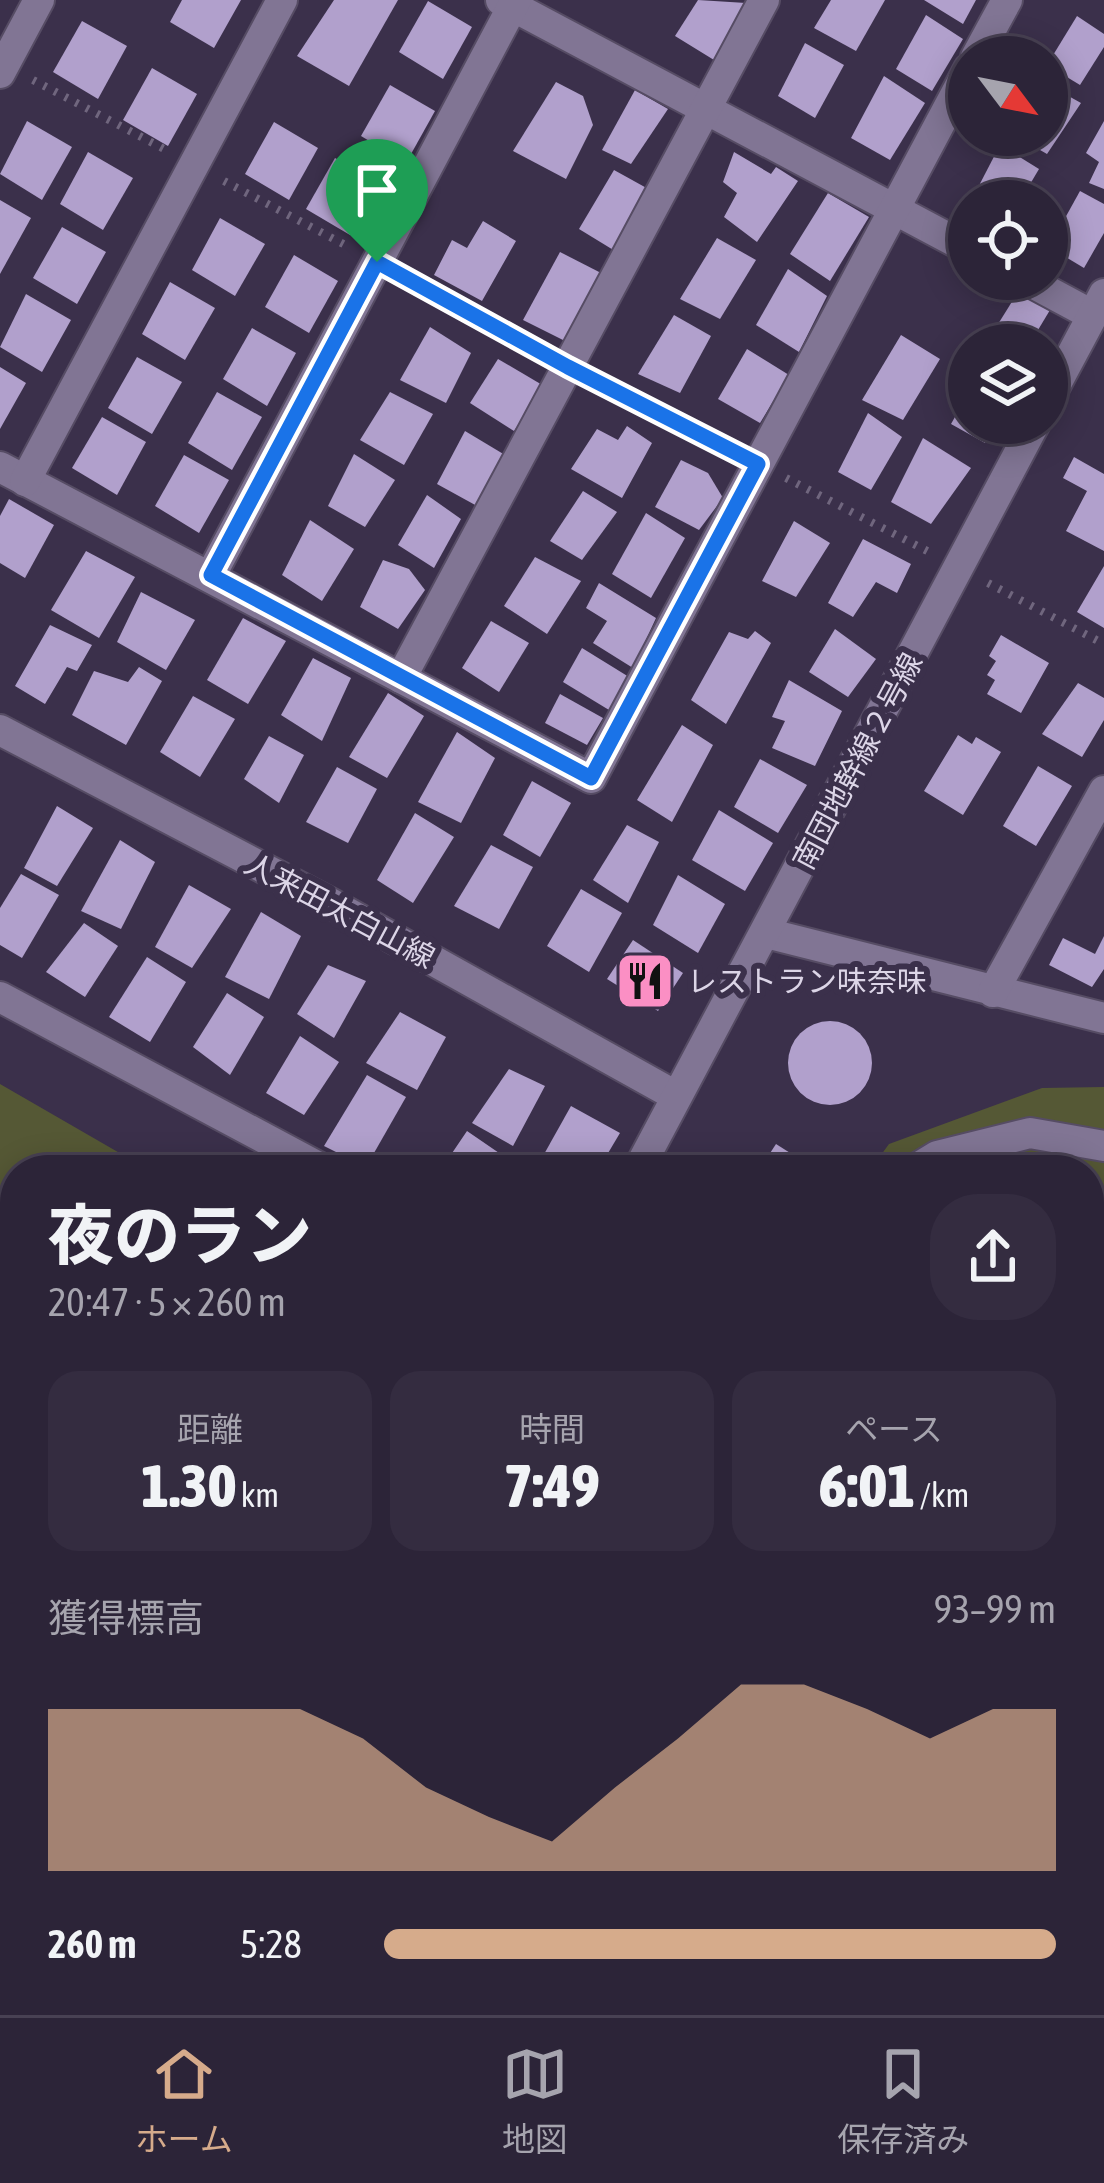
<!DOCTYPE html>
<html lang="ja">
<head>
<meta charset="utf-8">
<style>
  body { margin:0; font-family:"Asap Condensed","Noto Sans JP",sans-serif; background:#342c40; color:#f1f3f6; height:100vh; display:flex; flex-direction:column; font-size:45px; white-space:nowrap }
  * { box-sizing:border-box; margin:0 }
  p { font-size:39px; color:#a6a4ae }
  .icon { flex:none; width:66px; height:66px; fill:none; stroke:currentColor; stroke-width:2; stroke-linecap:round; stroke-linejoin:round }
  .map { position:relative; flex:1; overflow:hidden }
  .side { position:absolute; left:0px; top:1155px; width:1104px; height:861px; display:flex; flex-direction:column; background:#2c2438; border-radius:48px 48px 0 0; box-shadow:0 6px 30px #0003,0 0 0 3px #484153 }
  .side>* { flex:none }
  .needle { width:78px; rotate:122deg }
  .fabs { position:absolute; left:948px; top:36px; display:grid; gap:24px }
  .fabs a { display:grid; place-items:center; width:120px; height:120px; border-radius:50%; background:#2c2438; box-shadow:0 6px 30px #0003,0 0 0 3px #484153; font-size:60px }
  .pin { position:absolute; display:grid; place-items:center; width:102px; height:102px; color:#fff; margin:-123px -51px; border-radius:50% 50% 50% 0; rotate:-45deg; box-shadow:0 0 12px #0007 }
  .pin .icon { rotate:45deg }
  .round { display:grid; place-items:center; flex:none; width:126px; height:126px; border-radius:48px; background:#342c40 }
  .overview { display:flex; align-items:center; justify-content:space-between; height:204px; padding:0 48px }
  h1 { font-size:66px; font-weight:800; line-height:90px }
  .figures { display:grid; grid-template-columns:repeat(3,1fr); gap:18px; height:204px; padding:12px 48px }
  .figures div { display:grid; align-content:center; border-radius:30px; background:#342c40; text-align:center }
  .figures b { font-size:60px; font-weight:800 }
  .figures small { font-size:33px; font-weight:400 }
  .figures p { font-size:33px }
  .chart { height:336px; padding:24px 48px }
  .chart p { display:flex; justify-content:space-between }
  .chart svg { width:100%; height:216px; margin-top:12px; fill:#d6ab8b; opacity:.7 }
  ul { padding:0 48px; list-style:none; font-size:39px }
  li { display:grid; grid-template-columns:192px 144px 1fr; align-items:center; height:90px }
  li i { height:30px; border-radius:15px; background:#d6ab8b }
  .tabs { display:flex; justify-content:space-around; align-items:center; height:168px; border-top:3px solid #484153; background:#2c2438; font-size:33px; color:#a6a4ae }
  .tabs a { display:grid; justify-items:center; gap:6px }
  .tabs .active { color:#d6ab8b }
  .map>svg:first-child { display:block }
</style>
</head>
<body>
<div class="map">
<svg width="1104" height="2015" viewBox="0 0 1104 2015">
  <rect width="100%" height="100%" fill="#3b304b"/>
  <g fill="#555835">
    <polygon points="0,1084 149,1170 15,1170 15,1527 0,1536"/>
    <polygon points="1104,1087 1104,1908 1089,1878 1089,1170 870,1170 889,1144 1042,1088"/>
  </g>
  <g fill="#b1a0cc">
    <polygon points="182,0 241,0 214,48 170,22"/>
    <polygon points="334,0 398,0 349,86 297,56"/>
    <polygon points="698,0 746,3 714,60 675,36"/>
    <polygon points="831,0 885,0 856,51 814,28"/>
    <polygon points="924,0 976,0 963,24"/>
    <polygon points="428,1 472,27 443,79 399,52"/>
    <polygon points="926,15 963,39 932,91 896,69"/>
    <polygon points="1077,16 1104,34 1104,47 1080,85 1047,65"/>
    <polygon points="82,21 127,46 98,99 53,72"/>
    <polygon points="805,43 844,65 815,118 778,96"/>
    <polygon points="152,68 197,94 168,146 123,120"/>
    <polygon points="884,76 925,103 890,160 851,138"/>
    <polygon points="556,82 583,96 593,125 566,179 513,151"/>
    <polygon points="1047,84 1081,103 1047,154 1014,135 1047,135"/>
    <polygon points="390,85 435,111 406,163 361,136"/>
    <polygon points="635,90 668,109 631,164 602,150"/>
    <polygon points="27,121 72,147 42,200 0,174"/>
    <polygon points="1104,121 1104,189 1089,183 1099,162 1086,153"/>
    <polygon points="274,122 318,148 289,200 245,174"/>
    <polygon points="1000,145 1039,169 1020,201 971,201"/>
    <polygon points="88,152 133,178 103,230 60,204"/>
    <polygon points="734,152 771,174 776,167 798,181 757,242 724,217 737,193 723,182"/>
    <polygon points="335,158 380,183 350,235 306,209"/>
    <polygon points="614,170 652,191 615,251 579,229"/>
    <polygon points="1080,191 1104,204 1104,233 1084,268 1049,247"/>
    <polygon points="828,193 869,217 830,281 790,254"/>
    <polygon points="0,200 31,218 0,274"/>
    <polygon points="220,218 265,244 235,296 192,270"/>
    <polygon points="483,221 516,241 482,301 434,275 452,240 467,248"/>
    <polygon points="62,227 106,252 77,304 33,278"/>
    <polygon points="717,238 756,260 720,319 680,299"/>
    <polygon points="560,252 603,274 565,341 523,320"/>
    <polygon points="294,255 338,281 309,333 265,307"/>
    <polygon points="788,269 827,296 799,352 756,325"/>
    <polygon points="170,282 215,308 185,360 142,334"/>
    <polygon points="1018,292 1050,310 1029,345 985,345"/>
    <polygon points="26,294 71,320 42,372 0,347"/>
    <polygon points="674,315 711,336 680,393 638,374"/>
    <polygon points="430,327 471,353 446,403 400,380"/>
    <polygon points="252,328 296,353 267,406 223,379"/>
    <polygon points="901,335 940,359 903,420 862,400"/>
    <polygon points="747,349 789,375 760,423 718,399"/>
    <polygon points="137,357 182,382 152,434 108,408"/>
    <polygon points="498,359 544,386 514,431 470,403"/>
    <polygon points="0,367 26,383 0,429"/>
    <polygon points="217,392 262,417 232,470 188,443"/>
    <polygon points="390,392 433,414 404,465 360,440"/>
    <polygon points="969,392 969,423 996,423 985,443 951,424"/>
    <polygon points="868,413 902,437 871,490 838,472"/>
    <polygon points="102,417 146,442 117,495 72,468"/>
    <polygon points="627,426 652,443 622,498 571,469 597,429 618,440"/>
    <polygon points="465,431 505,455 477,506 437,484"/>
    <polygon points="923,438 971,468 931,524 891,502"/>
    <polygon points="354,454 395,480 365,527 328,506"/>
    <polygon points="184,455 229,480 199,533 155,506"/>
    <polygon points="1074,457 1104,474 1104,551 1066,531 1087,491 1063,478"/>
    <polygon points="681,460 708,473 723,498 699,530 655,507"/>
    <polygon points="583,491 617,512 582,560 550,541"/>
    <polygon points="427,495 461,519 434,568 398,545"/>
    <polygon points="9,499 54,525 25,578 0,563 0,516"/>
    <polygon points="646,513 685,538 651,598 612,574"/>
    <polygon points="310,520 354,549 322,601 282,575"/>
    <polygon points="794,521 830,543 796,597 762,581"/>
    <polygon points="863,539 911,564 897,593 876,582 853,617 828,603"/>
    <polygon points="86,551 135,577 99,638 51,610"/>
    <polygon points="535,557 581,581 547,634 504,606"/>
    <polygon points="383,560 409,569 425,590 398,629 360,607"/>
    <polygon points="1104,566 1104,628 1077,612"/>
    <polygon points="599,583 656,618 633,668 593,643 607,621 586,608"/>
    <polygon points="141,592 195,620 166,670 117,642"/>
    <polygon points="243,618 286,641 248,704 207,680"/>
    <polygon points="491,621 529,643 499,692 462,668"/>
    <polygon points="50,625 92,645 77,671 67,667 45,704 15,686"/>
    <polygon points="835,629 876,659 848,697 809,672"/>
    <polygon points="755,631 771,643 726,724 691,700 729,632 748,639"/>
    <polygon points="1001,635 1049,663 1021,713 987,694 995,680 987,675 996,661 989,656"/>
    <polygon points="582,648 629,677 609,710 563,682"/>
    <polygon points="313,658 351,678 322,741 281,715"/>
    <polygon points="139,667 162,681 126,745 72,715 94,671 128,682"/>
    <polygon points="789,680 842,711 815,766 772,748 785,721 772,717"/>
    <polygon points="1078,683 1104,698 1104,720 1082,757 1042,734"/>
    <polygon points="388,693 424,716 387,778 349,757"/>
    <polygon points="560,694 603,718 587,745 545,723"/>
    <polygon points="193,696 235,719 200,777 160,752"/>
    <polygon points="682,725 713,745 672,822 637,800"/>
    <polygon points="457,732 495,758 461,823 418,802"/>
    <polygon points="958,735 972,744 976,737 1001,752 963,815 924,791"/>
    <polygon points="269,736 304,755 279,803 244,779"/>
    <polygon points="760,759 807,785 778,833 734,807"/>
    <polygon points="1038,766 1072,786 1036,846 1003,826"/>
    <polygon points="337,767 377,789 348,843 306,822"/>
    <polygon points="532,781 571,803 540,857 503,835"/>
    <polygon points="57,806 93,828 57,886 24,868"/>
    <polygon points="719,810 773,843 745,891 692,860"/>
    <polygon points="415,813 454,837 413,903 377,880"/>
    <polygon points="627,825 659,842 628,903 593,880"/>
    <polygon points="120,840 155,862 121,929 81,911"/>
    <polygon points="491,845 533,867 499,929 454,906"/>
    <polygon points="21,874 59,895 22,958 0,945 0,908"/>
    <polygon points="678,875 725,904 698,953 653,925"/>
    <polygon points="189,885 231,909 192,968 155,947"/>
    <polygon points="581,889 622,913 589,972 547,946"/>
    <polygon points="261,912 301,936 269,999 225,977"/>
    <polygon points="84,923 118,946 85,997 46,972"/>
    <polygon points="1104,936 1104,969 1092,987 1049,965 1063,938 1095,954"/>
    <polygon points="633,940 683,973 658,1011 607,979"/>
    <polygon points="147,957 186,982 150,1042 109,1017"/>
    <polygon points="328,965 366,981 334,1038 297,1014"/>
    <polygon points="227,993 264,1017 230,1075 193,1047"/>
    <polygon points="400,1012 446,1037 417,1090 366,1063"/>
    <circle cx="830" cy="1063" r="42"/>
    <polygon points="300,1036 339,1062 304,1115 266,1093"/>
    <polygon points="509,1069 545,1086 513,1146 472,1123"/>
    <polygon points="367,1075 406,1097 366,1167 324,1146"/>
    <polygon points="571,1106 620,1133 598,1170 575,1170 543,1156"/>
    <polygon points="467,1131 502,1155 495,1170 419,1170 428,1152 446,1162"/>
    <polygon points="776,1144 817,1170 759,1170"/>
    <polygon points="15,1573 15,1711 0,1719 0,1580"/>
    <polygon points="198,2001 255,2001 236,2015 212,2015"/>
    <polygon points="283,2001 329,2001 333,2005 325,2015 280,2015 274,2008"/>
    <polygon points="349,2001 382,2001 395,2015 343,2015 351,2004"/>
    <polygon points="788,2001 807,2001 818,2015 771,2015"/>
    <polygon points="830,2001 882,2001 866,2015 840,2015"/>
    <polygon points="902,2001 985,2001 966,2015 886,2015"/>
  </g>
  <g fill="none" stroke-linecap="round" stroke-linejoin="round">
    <defs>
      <g id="minor">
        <polyline points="501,0 969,249"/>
        <polyline points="976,57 1007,0"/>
        <polyline points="0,73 39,0"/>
        <polyline points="1025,279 1092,315"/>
        <polyline points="1047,401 1104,294"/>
        <polyline points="0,467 591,778 969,69"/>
        <polyline points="25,481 282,0"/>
        <polyline points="211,575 516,0"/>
        <polyline points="401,678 764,0"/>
        <polyline points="0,730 332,904 676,1096"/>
        <polyline points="766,933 1104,1018"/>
        <polyline points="993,992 1104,791"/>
        <polyline points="0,997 324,1170"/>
        <polyline points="638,1170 1035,423"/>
        <polyline points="914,1170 937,1156 1030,1133 1104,1146"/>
        <polyline points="0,1781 15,1772"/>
        <polyline points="0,1940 15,1932"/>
        <polyline points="0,2002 37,2001"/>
        <polyline points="668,2015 684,2001"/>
      </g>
    </defs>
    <use href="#minor" stroke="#564c64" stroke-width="34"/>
    <g stroke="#70667e" stroke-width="8" stroke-dasharray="3 9" stroke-linecap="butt">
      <polyline points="33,80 168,151"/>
      <polyline points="224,181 349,247"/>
      <polyline points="404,277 538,351"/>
      <polyline points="594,380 730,449"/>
      <polyline points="786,478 933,554"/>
      <polyline points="988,583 1104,644"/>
    </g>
    <use href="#minor" stroke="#817594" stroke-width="30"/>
  </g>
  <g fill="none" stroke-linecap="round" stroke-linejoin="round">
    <defs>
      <polygon id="route" points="377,262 568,367 758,464 591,778 211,575"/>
    </defs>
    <use href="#route" stroke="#fff" stroke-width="24"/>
    <use href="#route" stroke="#1a73e8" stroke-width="15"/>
  </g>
  <defs>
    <symbol id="restaurant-square" viewBox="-11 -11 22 22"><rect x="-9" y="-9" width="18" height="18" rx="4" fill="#fb8fc4" stroke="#3b304b"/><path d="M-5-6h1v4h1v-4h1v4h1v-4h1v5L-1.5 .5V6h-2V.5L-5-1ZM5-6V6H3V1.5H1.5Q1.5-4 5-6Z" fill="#111"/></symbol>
  </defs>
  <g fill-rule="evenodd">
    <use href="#restaurant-square" x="612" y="948" width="66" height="66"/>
  </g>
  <g text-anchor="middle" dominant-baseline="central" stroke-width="12" stroke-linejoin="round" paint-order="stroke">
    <g font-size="30" fill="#dcd5e7" stroke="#3b304b">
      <text transform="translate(857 761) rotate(-62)">南団地幹線２号線</text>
      <text transform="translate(340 910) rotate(28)">人来田太白山線</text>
    </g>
    <g font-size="30" fill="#dcd5e7" stroke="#3b304b" text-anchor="start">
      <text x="687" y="981">レストラン味奈味</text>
    </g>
  </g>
</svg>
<div class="fabs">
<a><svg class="needle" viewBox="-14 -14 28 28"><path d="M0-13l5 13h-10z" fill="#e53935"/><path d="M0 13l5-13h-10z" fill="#a6a4ae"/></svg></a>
<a><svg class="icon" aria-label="locate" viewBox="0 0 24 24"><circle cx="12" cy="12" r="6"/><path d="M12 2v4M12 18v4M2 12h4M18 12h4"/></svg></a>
<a><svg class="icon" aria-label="layers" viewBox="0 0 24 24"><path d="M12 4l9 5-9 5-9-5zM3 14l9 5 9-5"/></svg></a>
</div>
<div class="pin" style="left:377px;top:262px;background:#1e9e55"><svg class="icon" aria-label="arrive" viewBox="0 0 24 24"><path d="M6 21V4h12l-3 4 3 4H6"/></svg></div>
<section class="side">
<div class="overview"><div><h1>夜のラン</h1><p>20:47 · 5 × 260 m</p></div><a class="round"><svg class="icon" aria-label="share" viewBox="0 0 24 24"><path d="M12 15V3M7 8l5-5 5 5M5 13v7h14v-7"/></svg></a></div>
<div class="figures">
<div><p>距離</p><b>1.30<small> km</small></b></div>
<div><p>時間</p><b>7:49</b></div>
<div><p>ペース</p><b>6:01<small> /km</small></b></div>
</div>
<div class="chart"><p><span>獲得標高</span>93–99 m</p>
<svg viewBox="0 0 160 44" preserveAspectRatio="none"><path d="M0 44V11L10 11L20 11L30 11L40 11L50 17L60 27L70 33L80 38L90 27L100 17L110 6L120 6L130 11L140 17L150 11L160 11V44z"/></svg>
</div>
<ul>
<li><b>260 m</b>5:28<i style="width:100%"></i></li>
</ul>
</section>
</div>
<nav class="tabs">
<a class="active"><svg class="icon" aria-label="home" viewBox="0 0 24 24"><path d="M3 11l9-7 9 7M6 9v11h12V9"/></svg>ホーム</a>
<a><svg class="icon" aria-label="map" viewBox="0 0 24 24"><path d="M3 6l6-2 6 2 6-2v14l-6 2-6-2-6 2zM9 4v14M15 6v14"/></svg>地図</a>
<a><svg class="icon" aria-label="saved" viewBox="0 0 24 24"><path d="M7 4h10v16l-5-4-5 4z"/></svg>保存済み</a>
</nav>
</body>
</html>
